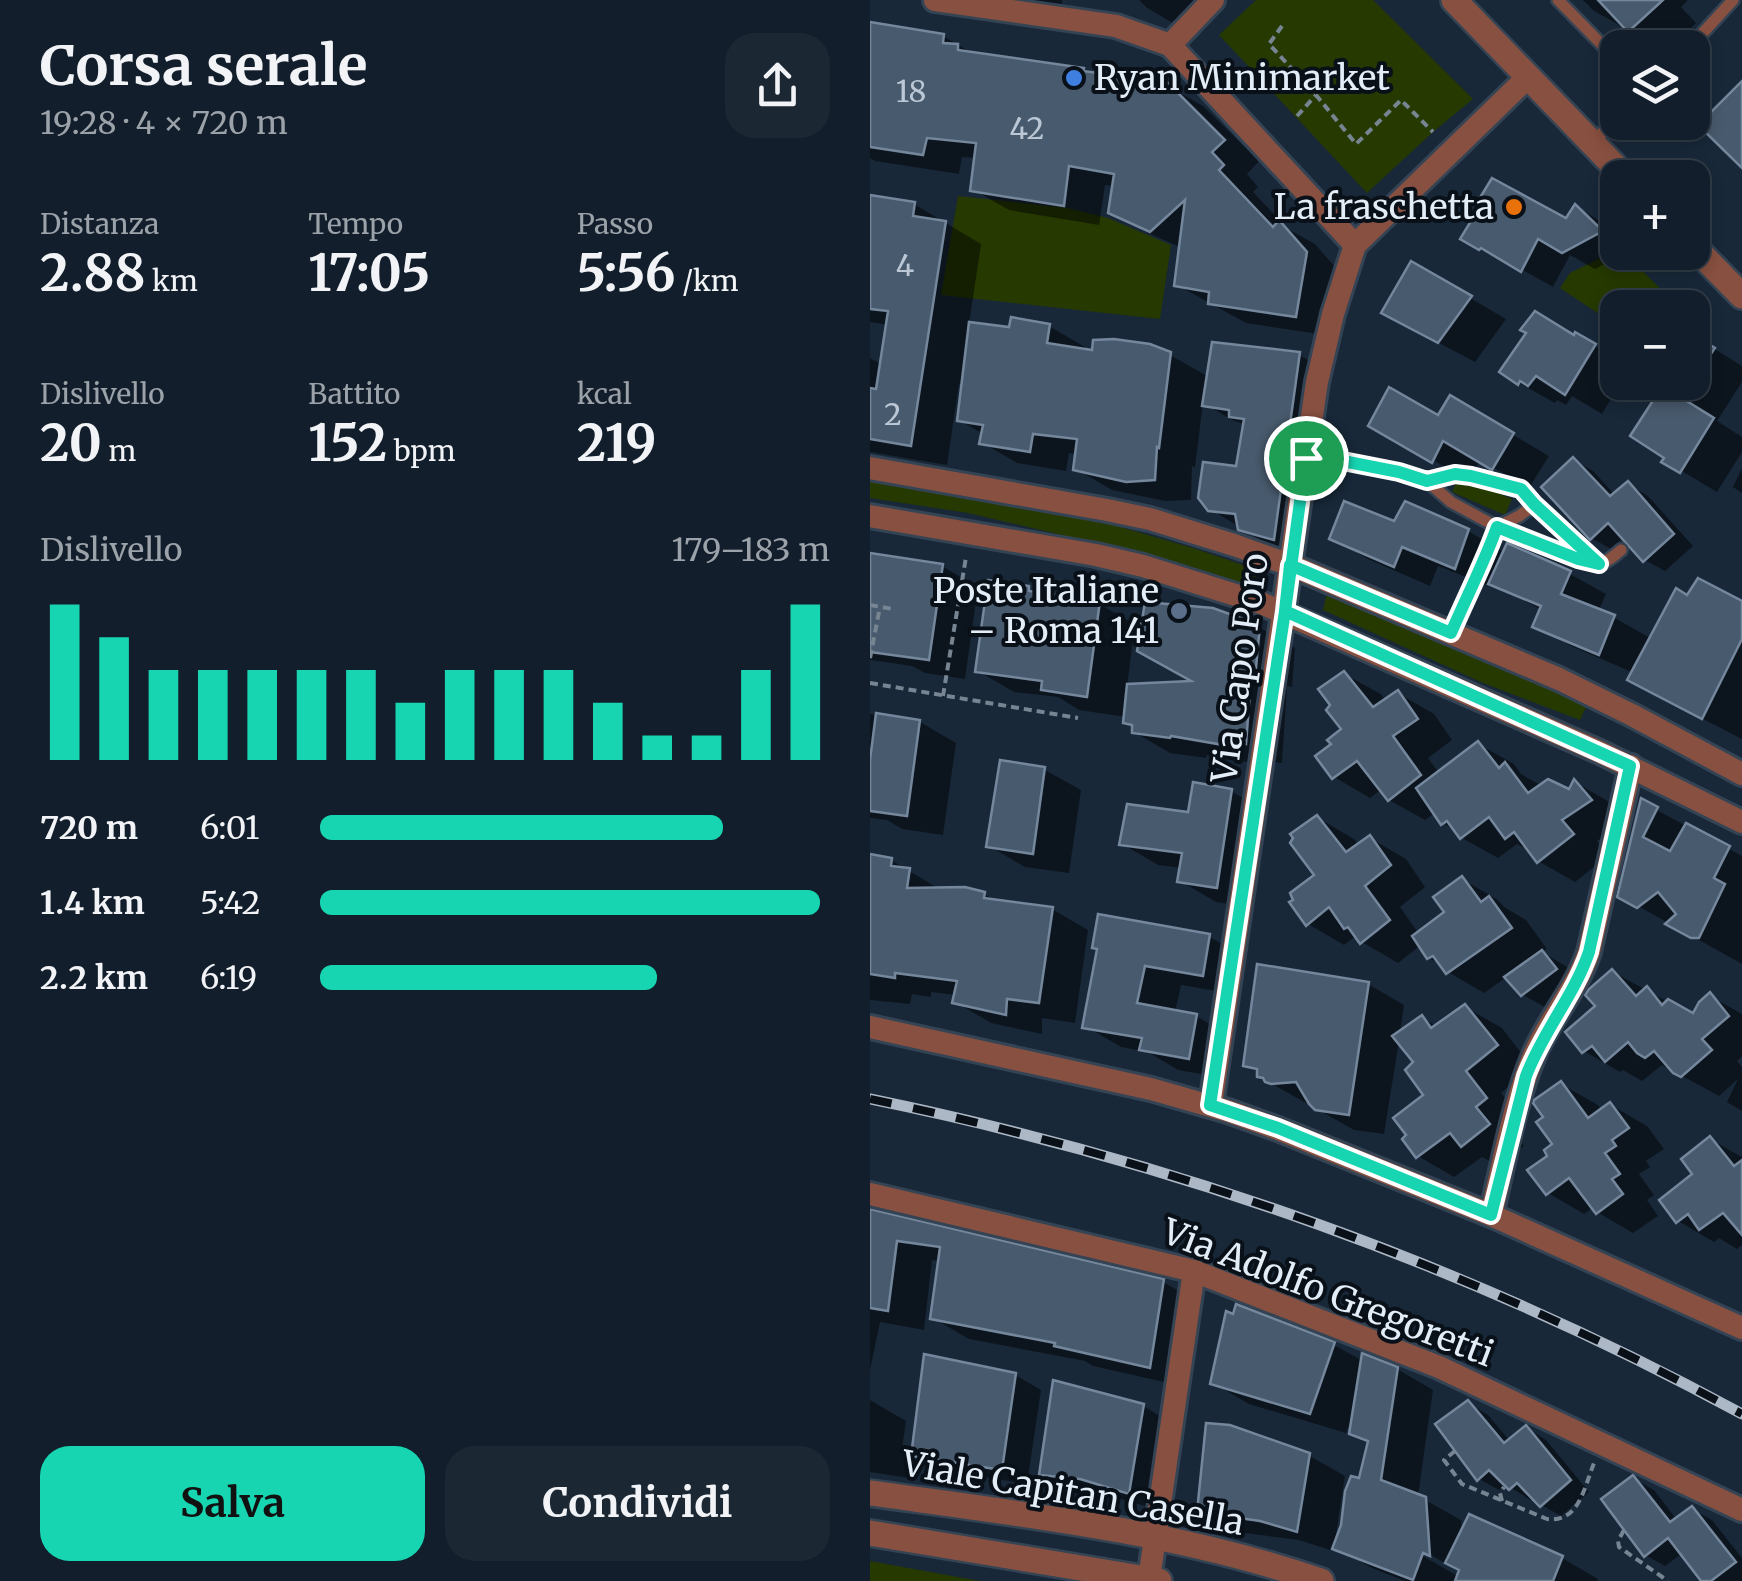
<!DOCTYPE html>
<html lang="it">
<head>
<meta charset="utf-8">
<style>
  body { margin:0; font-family:Merriweather,serif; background:#1b2733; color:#f1f3f6; height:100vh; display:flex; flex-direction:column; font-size:38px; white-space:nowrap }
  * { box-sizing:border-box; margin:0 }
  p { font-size:32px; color:#9ca2a9 }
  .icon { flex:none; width:55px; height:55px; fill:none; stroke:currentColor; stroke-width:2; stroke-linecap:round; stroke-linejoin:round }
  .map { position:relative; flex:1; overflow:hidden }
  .side { display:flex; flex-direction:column; background:#121e2b; width:870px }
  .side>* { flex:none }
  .fabs { position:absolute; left:730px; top:30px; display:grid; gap:20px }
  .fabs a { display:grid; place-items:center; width:110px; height:110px; border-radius:20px; background:#121e2b; box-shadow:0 5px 15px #0003,0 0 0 2px #313c47; font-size:50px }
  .pin { position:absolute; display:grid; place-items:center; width:85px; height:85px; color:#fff; margin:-42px; border:5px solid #fff; border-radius:50%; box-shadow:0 2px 10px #0007 }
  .round { display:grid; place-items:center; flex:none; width:105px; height:105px; border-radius:30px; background:#1b2733 }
  .headline { display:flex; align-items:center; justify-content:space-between; height:170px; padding:0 40px }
  h1 { font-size:55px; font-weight:700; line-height:75px }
  .metrics { display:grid; grid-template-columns:repeat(3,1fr); gap:15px; height:170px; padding:10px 40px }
  .metrics div { display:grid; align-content:center }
  .metrics b { font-size:50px; font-weight:700 }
  .metrics small { font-size:28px; font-weight:400 }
  .metrics p { font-size:28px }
  .chart { height:280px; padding:20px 40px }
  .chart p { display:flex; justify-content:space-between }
  .chart svg { width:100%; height:180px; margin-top:10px; stroke:#18d5b2; stroke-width:6 }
  .cta { display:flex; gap:20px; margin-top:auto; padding:20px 40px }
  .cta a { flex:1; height:115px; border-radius:30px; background:#18d5b2; color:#111; font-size:40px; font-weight:700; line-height:115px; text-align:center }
  .cta a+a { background:#1b2733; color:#f1f3f6 }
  ul { padding:0 40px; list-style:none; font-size:32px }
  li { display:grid; grid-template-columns:160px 120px 1fr; align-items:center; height:75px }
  li i { height:25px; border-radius:12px; background:#18d5b2 }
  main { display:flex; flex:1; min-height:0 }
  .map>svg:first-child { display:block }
</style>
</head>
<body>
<main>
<section class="side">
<div class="headline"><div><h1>Corsa serale</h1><p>19:28 · 4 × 720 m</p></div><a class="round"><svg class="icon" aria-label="share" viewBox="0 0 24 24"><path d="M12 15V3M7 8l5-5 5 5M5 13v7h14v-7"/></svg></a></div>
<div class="metrics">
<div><p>Distanza</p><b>2.88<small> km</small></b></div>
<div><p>Tempo</p><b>17:05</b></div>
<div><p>Passo</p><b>5:56<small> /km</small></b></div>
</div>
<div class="metrics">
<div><p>Dislivello</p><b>20<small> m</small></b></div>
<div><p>Battito</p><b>152<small> bpm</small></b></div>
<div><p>kcal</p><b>219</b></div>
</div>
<div class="chart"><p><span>Dislivello</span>179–183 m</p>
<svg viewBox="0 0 160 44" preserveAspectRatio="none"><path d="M5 44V6M15 44V14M25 44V22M35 44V22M45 44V22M55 44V22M65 44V22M75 44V30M85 44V22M95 44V22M105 44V22M115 44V30M125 44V38M135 44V38M145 44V22M155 44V6"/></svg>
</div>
<ul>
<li><b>720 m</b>6:01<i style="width:79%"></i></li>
<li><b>1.4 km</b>5:42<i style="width:98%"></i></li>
<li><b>2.2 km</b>6:19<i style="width:66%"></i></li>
</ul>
<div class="cta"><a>Salva</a><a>Condividi</a></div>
</section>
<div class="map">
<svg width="872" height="1581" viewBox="0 0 872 1581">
  <rect width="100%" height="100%" fill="#182839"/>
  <g fill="#263901">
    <polygon points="386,0 503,0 603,99 563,132 497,193 349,35"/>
    <polygon points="88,196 197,208 238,218 301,245 290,319 71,295"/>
    <polygon points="747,250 748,252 754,253 805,303 800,307 748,308 747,326 690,288 700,273"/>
    <polygon points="0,475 164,502 323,548 388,570 386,588 239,546 98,513 0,498"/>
    <polygon points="589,476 642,499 635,515 582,492"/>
    <polygon points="457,593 501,609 719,701 710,720 613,683 453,610"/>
    <polygon points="0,1561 110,1581 0,1581"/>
  </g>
  <g fill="#0007" fill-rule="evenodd">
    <polygon points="109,0 192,0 191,12"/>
    <polygon points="269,0 343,0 313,29 277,8"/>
    <polygon points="713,0 818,0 811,7 826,23 800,48 790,48 724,11"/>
    <polygon points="0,25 73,36 105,55 213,71 220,75 296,85 333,106 389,161 377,174 388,187 383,192 418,229 445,244 472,275 462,336 376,323 307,285 312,248 278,233 241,212 245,186 235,185 229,225 139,210 102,189 107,158 92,157 89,174 5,161 0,158"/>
    <polygon points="618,197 697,221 706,207 737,225 748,235 748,252 756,252 725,269 700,255 683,287 642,264"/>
    <polygon points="0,198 44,204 111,244 99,324 141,330 179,326 215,347 214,352 300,355 339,377 429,355 458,371 433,554 399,545 340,509 368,468 375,424 364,421 333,403 325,467 322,466 321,500 295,501 242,490 206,469 208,454 199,453 196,471 147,463 111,442 113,434 89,420 94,384 89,384 77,465 0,452 0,358 13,365 18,325 0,322"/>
    <polygon points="542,264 636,319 605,362 550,333"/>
    <polygon points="659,332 706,338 707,336 748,359 748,382 751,382 732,414 702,396 696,405 687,400 685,403 649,383"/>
    <polygon points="822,335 872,366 872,382 847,421 872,437 872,452 847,492 795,461 796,384 794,382 822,382"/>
    <polygon points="581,398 679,456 659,488 610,460 599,481 502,425 569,419"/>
    <polygon points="703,460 723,471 745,495 758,484 778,496 823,546 795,571 775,560 754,537 741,549 721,538"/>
    <polygon points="872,468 872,493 863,487"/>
    <polygon points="525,525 598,531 636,553 639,546 700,574 736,594 728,612 743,617 782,639 818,598 872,604 872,739 796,700 764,673 701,646 665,626 672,610 623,584 621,587 568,566 560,586 498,559 462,538"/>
    <polygon points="0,553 9,556 72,566 108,587 95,679 55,673 42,666 0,660"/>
    <polygon points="158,588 170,595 229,604 265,624 257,687 328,683 389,627 425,648 422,687 417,686 412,763 397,761 395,765 337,755 336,758 300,753 264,732 265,727 256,722 256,717 209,710 188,697 144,692 108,671"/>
    <polygon points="474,674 511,694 516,701 528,693 564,714 582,740 558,758 569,773 608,744 644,764 651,774 672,786 700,792 705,782 741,803 757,821 727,841 738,856 705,882 668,861 662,852 647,844 628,858 592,838 587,831 573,823 566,812 555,820 519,800 512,789 500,798 464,777 464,744 475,730"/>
    <polygon points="0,714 50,722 86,743 73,835 32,829 17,820 0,818"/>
    <polygon points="175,770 211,790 199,873 155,867 119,846"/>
    <polygon points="361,791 397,812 383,908 346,902 310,881 312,868 288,865 252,844 320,814"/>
    <polygon points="772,802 872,856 872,964 750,896"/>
    <polygon points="448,818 484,839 489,846 500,838 536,859 555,887 530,907 549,934 577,912 592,879 628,900 634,907 656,920 677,949 672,952 709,974 722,990 743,972 824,1016 840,996 872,1014 872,1056 867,1061 872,1067 872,1111 857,1102 868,1079 849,1096 792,1065 772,1081 753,1070 750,1072 714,1051 729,1007 717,994 689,1015 653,995 638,976 614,993 578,972 574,966 559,958 551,945 528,963 492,942 487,935 474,945 438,924 448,876"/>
    <polygon points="0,857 21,860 71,890 114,894 127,902 182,909 218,930 205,1023 172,1018 172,1034 121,1023 85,1002 86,995 61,992 61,997 42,994 40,1004 0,1000"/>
    <polygon points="230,917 340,937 376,958 369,995 311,985 305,1012 326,1016 362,1037 355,1078 308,1070 278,1052 251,1047 215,1026 230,949"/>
    <polygon points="498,984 534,1005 530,1033 552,1018 568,1027 595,1007 632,1028 662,1067 631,1093 652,1119 641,1128 654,1146 629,1166 612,1157 584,1177 548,1156 557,1095 547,1062 529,1041 514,1134 484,1130 397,1081 389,1076 390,1073 376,1065"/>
    <polygon points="691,1084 728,1105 732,1111 741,1105 777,1126 794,1149 776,1161 780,1167 769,1174 784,1195 777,1200 788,1216 763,1233 727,1212 724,1207 714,1214 678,1193 680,1156 686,1144 677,1117"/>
    <polygon points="840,1139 872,1157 872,1245 867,1249 849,1238 844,1242 808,1221"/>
    <polygon points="0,1210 293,1282 330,1303 316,1387 223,1366 215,1361 99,1339 63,1318 70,1261 62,1260 54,1330 10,1322 0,1370"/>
    <path d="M464 1345 493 1361 527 1369 563 1390 548 1496 591 1520 592 1533 692 1558 728 1579 727 1581H535L502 1568 464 1547 463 1551 429 1540 366 1532 330 1511 438 1455 475 1476 465 1541 467 1542 491 1481 500 1443 481 1433 483 1422 481 1421 476 1433 379 1404 343 1383ZM543 1545 591 1572V1578L541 1549Z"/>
    <polygon points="145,1375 171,1390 157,1484 70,1470 44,1455"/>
    <polygon points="0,1400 36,1421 32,1449 42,1455 39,1478 0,1472"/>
    <polygon points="598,1403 618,1415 640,1441 657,1428 676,1440 719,1492 691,1516 671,1505 663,1497 660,1500 636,1484 629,1490 609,1479"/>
    <polygon points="273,1406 309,1427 295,1512 248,1498 207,1494 171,1473"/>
    <polygon points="759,1476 784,1490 807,1520 822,1509 842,1520 872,1558 872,1581 834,1581 813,1553 795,1566 775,1555 746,1515"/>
  </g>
  <g fill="#485a6d" stroke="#75879c" stroke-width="2.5">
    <polygon points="728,0 793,0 758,32"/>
    <polygon points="0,22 74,34 73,43 88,44 88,50 214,68 213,71 297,82 355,140 342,152 354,165 349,170 403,227 409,220 437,252 426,317 338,304 339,292 304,286 315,200 280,232 238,213 244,174 199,166 194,206 100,191 106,143 57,138 53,155 0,147"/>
    <polygon points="872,81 872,168 828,125"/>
    <polygon points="622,178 696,218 705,204 733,231 692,253 668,239 651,272 611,248 609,250 590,239 615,198 611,196"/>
    <polygon points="0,195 45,202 43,216 76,221 41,446 0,439 0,388 6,389 18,311 0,309"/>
    <polygon points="541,261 602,296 568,343 511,313"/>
    <polygon points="665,311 704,335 705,332 726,344 695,395 666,376 658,386 650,381 648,385 629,372 656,333 650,330"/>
    <polygon points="141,317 180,324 177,343 222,350 223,340 244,339 280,344 301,352 289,448 287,447 285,480 256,482 203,470 207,439 163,434 160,452 109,444 113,425 87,421 99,322 139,327"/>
    <polygon points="822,334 845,348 822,382"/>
    <polygon points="342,342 430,352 404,540 368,530 365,514 338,511 328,498 333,462 366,466 374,419 359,417 359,410 332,406"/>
    <polygon points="795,382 822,382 812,398 844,418 810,473 791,462 794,458 760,436"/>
    <polygon points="519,387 568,415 580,395 644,433 622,470 573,441 562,463 498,426"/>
    <polygon points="703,457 740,496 758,481 804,534 773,562 738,523 720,540 671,487"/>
    <polygon points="474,501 524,521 535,501 599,529 585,569 532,547 524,567 459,539"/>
    <polygon points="637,543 701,571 691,594 745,615 729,655 662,627 671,606 618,584"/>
    <polygon points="0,553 73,564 59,660 0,652"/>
    <polygon points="828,578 872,601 872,639 832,719 757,680 806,588 817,595"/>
    <polygon points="118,580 159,586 159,591 230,601 217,697 171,690 172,681 105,672"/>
    <polygon points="275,602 343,608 390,625 386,668 382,667 376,744 360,742 359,746 301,736 300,738 262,733 262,725 253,723 257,684 321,681 267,651"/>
    <polygon points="474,671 503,707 528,690 548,719 523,736 551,775 518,801 487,761 462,779 445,756 461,744 457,740 471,729 456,710 460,705 448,689"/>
    <polygon points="6,713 50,720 37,816 0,811 0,760"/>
    <polygon points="608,741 629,768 635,762 658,793 678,779 699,789 704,779 722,800 692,820 704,834 667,863 644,832 635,839 619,817 590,839 577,821 571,825 546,788"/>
    <polygon points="130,760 175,767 163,854 116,847"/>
    <polygon points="323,782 362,789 347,888 307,882 312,853 249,845 257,804 318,812"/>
    <polygon points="771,798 788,807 773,837 800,851 816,823 860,846 844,878 855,884 829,938 821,938 795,924 806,914 788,892 767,908 747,897"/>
    <polygon points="447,815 476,852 500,835 521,865 495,886 520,920 490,944 478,927 474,929 459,907 436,926 419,902 423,900 420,893 444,875 420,843 423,838 420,834"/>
    <polygon points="0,854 22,858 21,866 40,868 37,888 95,887 115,892 114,898 183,907 169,1003 137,999 136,1015 82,1003 87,981 25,973 25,978 0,974"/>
    <polygon points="592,876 611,902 619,896 642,928 576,974 563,956 557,959 542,936 574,912 563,897"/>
    <polygon points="228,914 340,934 333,976 275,966 267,1003 327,1014 319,1059 269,1050 272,1038 212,1028 227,949 222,948"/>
    <polygon points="672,950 687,969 651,996 634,977"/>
    <polygon points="387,964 499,982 479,1115 445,1110 439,1104 426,1082 401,1084 395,1082 393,1078 387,1077 387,1069 373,1066"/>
    <polygon points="742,969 766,996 777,986 792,1005 798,999 823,1013 829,1002 840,992 859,1016 832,1039 842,1050 811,1077 803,1073 784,1051 775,1058 767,1053 758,1042 735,1062 722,1046 712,1053 695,1032 725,1006 715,995 719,989"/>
    <polygon points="595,1004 628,1045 596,1071 617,1098 606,1107 620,1124 591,1147 580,1133 546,1158 532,1139 536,1135 523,1118 553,1095 535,1070 543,1062 522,1036 552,1015 561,1028"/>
    <polygon points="691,1081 718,1118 740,1102 759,1128 742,1140 746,1146 735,1153 750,1174 742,1179 753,1194 726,1214 699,1178 676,1195 657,1170 677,1156 674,1150 682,1144 666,1122 673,1117 663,1103 664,1100"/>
    <polygon points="840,1136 864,1166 872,1160 872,1235 853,1213 829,1230 818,1214 806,1223 789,1200 822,1174 811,1159"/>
    <polygon points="0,1209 294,1279 280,1368 184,1346 185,1343 60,1319 70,1247 27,1241 18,1311 0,1308"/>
    <polygon points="366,1304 465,1342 440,1414 340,1384 356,1311 363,1314"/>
    <polygon points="492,1353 528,1367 511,1480 556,1497 560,1556 553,1553 543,1580 462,1549 471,1525 475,1491 481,1476 489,1478 498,1441 479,1434"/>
    <polygon points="54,1354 146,1373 132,1470 41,1456"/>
    <polygon points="183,1380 274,1404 259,1494 210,1479 169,1475"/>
    <polygon points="598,1400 634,1443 656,1425 701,1480 670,1507 647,1483 639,1490 619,1470 607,1481 565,1424"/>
    <polygon points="336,1423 360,1425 440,1453 427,1532 390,1521 327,1512"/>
    <polygon points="763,1475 800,1522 822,1506 866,1562 841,1581 831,1581 798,1538 774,1557 731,1499"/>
    <polygon points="599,1514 693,1556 683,1581 585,1581 589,1570 575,1563"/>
  </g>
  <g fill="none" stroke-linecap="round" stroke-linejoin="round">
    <defs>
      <g id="service">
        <polyline points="688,0 748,61"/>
        <polyline points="819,48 863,0"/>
        <polyline points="722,143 748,117"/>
        <polyline points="436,458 478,462 529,472 557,481 581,502 627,527 581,633"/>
        <polyline points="557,481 585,474 601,476 651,489 665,504 649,516 627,527"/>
        <polyline points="665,504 727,562"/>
        <path d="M627 527C650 535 709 566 730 563 738 562 745 555 751 550"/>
      </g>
      <g id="minor">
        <polyline points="65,0 246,26 300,45"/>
        <polyline points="343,0 300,45 485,245 658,77"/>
        <polyline points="0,468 237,510 280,519 364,545 420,565 689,679 762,715 872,774"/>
        <polyline points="0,516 226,555 273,566 391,603 730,752 872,822"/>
        <polyline points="0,1027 281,1089 358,1111 408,1129 621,1215 872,1328"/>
        <polyline points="341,1105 447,382 463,314 485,245"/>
        <polyline points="0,1194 324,1271 569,1367 872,1510"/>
        <path d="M621 1215C633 1165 644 1102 664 1055 679 1019 706 990 719 952L761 766"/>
        <polyline points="279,1579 324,1271"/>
      </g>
      <g id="tertiary">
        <polyline points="584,0 756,178"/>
        <polyline points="822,245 872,296"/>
        <path d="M0 1493C152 1514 305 1531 451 1581"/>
        <polyline points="0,1533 289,1581"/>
      </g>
    </defs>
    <use href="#service" stroke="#344454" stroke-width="16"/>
    <use href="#minor" stroke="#344454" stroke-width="28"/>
    <use href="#tertiary" stroke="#344454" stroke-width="30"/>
    <g stroke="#778593" stroke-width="4" stroke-dasharray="8 5" stroke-linecap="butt">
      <polyline points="412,26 399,44 446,95 486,144 531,100 563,132"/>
      <polyline points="427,116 446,95"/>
      <polyline points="0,605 23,609"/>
      <polyline points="0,658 10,607"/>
      <polyline points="0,683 208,718"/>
      <polyline points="73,696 96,557"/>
      <path d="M585 1451 574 1460 592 1484 677 1519C709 1523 714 1488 724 1463"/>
      <polyline points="632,1501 630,1493 634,1487"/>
      <polyline points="754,1530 748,1541 749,1547 798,1581"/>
    </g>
    <use href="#service" stroke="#885040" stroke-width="11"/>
    <use href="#minor" stroke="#885040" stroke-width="22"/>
    <use href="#tertiary" stroke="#885040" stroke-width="25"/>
    <defs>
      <path id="rail" d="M0 1099C304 1161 600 1266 872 1414"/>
    </defs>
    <use href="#rail" stroke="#acb8c5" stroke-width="11"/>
    <use href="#rail" stroke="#091018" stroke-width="8" stroke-dasharray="22" stroke-linecap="butt"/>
  </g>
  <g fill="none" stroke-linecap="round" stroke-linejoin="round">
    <defs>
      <path id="route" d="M436 458 415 611 340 1105 408 1128 621 1215 656 1076C673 1031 704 996 719 952L760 766 415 611 420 565 581 633C596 598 614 563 627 527L708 559 729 564 664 504 651 489 601 476 585 474 557 481 529 472 478 462 436 458"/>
    </defs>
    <use href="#route" stroke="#fff" stroke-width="20"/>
    <use href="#route" stroke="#18d5b2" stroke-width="12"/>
  </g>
  <circle fill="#3f7fe0" stroke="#091018" stroke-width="4" cx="204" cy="78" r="10"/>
  <circle fill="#e8710a" stroke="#091018" stroke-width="4" cx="644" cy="207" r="10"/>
  <circle fill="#5c6f8a" stroke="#091018" stroke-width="4" cx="309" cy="611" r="10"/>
  <g text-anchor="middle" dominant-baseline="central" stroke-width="8" stroke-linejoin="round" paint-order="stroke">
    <g font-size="30" fill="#bcc8d5">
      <text x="41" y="91">18</text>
      <text x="157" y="128">42</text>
      <text x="35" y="265">4</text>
      <text x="23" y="414">2</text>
    </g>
    <g font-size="35" fill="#e2edf8" stroke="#091018" text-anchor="end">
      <text x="224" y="78" text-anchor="start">Ryan Minimarket</text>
      <text x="624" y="207">La fraschetta</text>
      <text x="289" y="591">Poste Italiane<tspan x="289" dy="40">– Roma 141</tspan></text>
    </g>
    <g font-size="35" fill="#e2edf8" stroke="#091018">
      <text transform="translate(370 668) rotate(-82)">Via Capo Poro</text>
      <text transform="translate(458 1293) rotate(21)">Via Adolfo Gregoretti</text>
      <text transform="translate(203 1493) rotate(10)">Viale Capitan Casella</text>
    </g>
  </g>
</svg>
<div class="fabs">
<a><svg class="icon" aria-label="layers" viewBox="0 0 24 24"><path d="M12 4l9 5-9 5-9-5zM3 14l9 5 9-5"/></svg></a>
<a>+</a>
<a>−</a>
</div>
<div class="pin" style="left:436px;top:458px;background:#1e9e55"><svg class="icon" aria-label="arrive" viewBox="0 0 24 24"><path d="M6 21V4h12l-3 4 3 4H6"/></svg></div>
</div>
</main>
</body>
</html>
